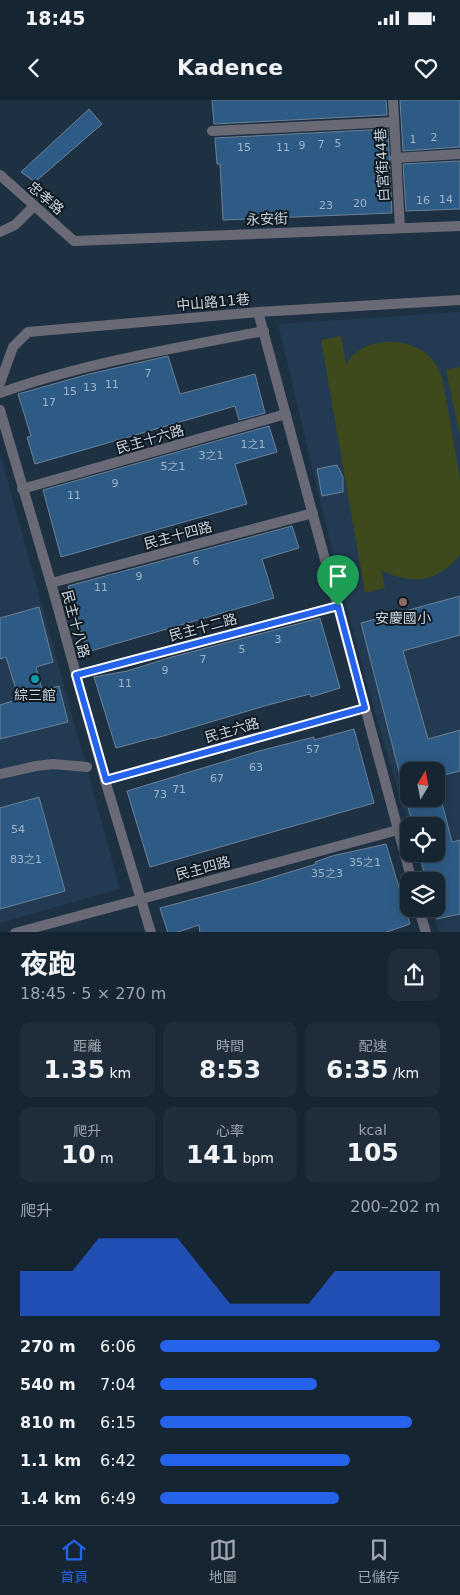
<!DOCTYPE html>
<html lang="zh-TW">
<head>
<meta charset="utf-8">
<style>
  body { margin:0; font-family:"DejaVu Sans","Noto Sans TC",sans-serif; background:#1f2d3a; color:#f1f3f6; height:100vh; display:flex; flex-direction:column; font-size:19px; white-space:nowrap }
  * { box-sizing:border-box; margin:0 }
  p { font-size:16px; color:#9ea5ac }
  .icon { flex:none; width:28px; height:28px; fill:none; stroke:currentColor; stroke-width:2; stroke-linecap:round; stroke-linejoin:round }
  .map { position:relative; height:832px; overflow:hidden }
  .side { display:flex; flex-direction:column; background:#162532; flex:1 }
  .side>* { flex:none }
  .needle { width:32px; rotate:10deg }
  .fabs { position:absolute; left:400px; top:662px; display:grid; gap:10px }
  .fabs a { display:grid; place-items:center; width:45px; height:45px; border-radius:10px; background:#162532; box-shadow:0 2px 12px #0003,0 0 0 1px #35424d; font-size:25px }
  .pin { position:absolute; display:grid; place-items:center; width:42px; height:42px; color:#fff; margin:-51px -21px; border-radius:50% 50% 50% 0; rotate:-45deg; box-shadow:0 0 5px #0007 }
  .pin .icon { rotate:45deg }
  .round { display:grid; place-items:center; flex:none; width:52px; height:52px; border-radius:10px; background:#1f2d3a }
  .overview { display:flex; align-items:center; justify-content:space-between; height:85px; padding:0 20px }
  h1 { font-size:28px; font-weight:700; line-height:38px }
  .stats { display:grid; grid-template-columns:repeat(3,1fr); gap:8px; height:85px; padding:5px 20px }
  .stats div { display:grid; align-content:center; border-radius:10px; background:#1f2d3a; text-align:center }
  .stats b { font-size:25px; font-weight:700 }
  .stats small { font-size:14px; font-weight:400 }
  .stats p { font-size:14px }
  .chart { height:140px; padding:10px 20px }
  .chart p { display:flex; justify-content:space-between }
  .chart svg { width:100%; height:90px; margin-top:5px; fill:#2563eb; opacity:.7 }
  ul { padding:0 20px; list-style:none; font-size:16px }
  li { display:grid; grid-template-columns:80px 60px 1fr; align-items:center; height:38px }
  li i { height:12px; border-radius:6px; background:#2563eb }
  .status { display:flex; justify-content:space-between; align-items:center; height:35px; padding:0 25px; background:#162532; direction:ltr }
  .status svg { height:14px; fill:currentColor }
  header { display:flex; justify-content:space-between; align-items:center; height:65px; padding:0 20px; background:#162532; font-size:22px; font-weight:700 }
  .tabs { display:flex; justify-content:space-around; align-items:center; height:70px; border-top:1px solid #35424d; background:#162532; font-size:14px; color:#9ea5ac }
  .tabs a { display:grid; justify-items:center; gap:2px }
  .tabs .current { color:#2563eb }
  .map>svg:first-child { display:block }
</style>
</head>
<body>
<div class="status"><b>18:45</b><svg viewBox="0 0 49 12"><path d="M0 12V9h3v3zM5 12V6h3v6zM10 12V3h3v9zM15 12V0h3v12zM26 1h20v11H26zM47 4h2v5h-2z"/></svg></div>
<header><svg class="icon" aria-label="back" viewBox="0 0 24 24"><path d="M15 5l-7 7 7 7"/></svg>Kadence<svg class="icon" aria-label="heart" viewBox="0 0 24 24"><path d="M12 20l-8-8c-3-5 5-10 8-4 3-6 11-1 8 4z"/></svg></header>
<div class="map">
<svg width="460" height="833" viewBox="0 0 460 833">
  <rect width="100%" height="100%" fill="#1e3143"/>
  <g fill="#223a52" fill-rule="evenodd">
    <path d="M460 212V832H441L436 825 431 809H436V781H424L416 754H436V726H409V728L367 584 325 421 278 224ZM409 671H436V699H409Z"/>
    <polygon points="0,353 120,789 0,823"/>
  </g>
  <g fill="#3e491c">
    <path d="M341 236 346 265C348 262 350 258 353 255 372 237 411 237 430 257 436 263 440 272 443 281L460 379V455C438 482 412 486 381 470L385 488 365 493 321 240Z"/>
    <polygon points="460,267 460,336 446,270"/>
  </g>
  <g fill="#2e5b85" stroke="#6b8196">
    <polygon points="212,0 386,0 387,15 214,24"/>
    <polygon points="400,0 460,0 460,47 403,51"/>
    <polygon points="89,9 102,24 35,82 21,72"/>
    <polygon points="388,29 392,113 223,120 220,64 217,64 215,38"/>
    <polygon points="460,61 460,109 406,111 403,64"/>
    <polygon points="168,256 180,294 255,274 265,313 239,320 235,306 35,364 27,337 31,336 18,294 89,274"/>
    <polygon points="269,326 277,352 235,364 247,404 61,457 43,390"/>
    <polygon points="337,365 343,377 343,392 322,396 317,369"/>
    <polygon points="292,426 299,448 262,459 274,498 87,552 68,486"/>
    <polygon points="460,496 460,535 403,551 428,639 460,630 460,671 436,677 436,671 409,671 409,699 436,699 436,680 452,742 460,740 460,814 437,819 434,809 436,809 436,781 427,781 419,754 436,754 436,726 413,726 361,523"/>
    <polygon points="39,507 53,562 36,567 42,590 59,586 68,622 0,639 0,605 19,599 6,557 0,559 0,518"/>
    <polygon points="320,518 340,588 311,597 310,594 268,605 153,639 153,638 116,648 94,577 127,571 172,557"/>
    <polygon points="354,629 374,703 150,767 127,691 259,651 314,637 314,640"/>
    <polygon points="39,697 65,791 0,809 0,708"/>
    <polygon points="386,744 410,824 384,833 200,833 199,825 175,833 168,833 160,808 254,783 316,764 315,762 332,756"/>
  </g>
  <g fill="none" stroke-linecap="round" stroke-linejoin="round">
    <g stroke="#696a76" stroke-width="10">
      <polyline points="393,0 400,128"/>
      <polyline points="212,31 394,22"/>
      <polyline points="395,58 460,54"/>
      <polyline points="0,132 15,125 34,106"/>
      <polyline points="258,212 412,781"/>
      <polyline points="0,283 13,247 28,232 258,212 460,200"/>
      <path d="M0 293C85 263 175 248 264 231"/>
      <polyline points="22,389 286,314"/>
      <polyline points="51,483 313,413"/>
      <polyline points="76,575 338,506"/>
      <polyline points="0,674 36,666 53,664 87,667"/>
      <polyline points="105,680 365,608"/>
      <polyline points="419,809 426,833"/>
      <polyline points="15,833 398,730"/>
    </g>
    <g stroke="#696a76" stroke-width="10">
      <polyline points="0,75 74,141 460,126"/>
      <polyline points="0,310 51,483 105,680 151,833"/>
    </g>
  </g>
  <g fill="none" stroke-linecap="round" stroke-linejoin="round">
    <defs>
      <polygon id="route" points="338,506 365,608 106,680 76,575"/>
    </defs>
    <use href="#route" stroke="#fff" stroke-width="10"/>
    <use href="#route" stroke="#2563eb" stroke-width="6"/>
  </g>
  <circle fill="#8d6e63" stroke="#101820" stroke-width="2" cx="403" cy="502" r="5"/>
  <circle fill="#0f9aa8" stroke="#101820" stroke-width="2" cx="35" cy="579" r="5"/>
  <g text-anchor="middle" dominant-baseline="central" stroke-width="4" stroke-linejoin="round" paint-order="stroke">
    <g font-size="11" fill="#a2b5c8">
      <text x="434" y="37">2</text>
      <text x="413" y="39">1</text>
      <text x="338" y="43">5</text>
      <text x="321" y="44">7</text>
      <text x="302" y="45">9</text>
      <text x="244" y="47">15</text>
      <text x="283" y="47">11</text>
      <text x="446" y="99">14</text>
      <text x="423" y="100">16</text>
      <text x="360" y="103">20</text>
      <text x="326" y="105">23</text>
      <text x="148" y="273">7</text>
      <text x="112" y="284">11</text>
      <text x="90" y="287">13</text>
      <text x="70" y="291">15</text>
      <text x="49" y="302">17</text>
      <text x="253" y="344">1之1</text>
      <text x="211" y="355">3之1</text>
      <text x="173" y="366">5之1</text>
      <text x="115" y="383">9</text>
      <text x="74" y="395">11</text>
      <text x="196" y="461">6</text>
      <text x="139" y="476">9</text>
      <text x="101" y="487">11</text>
      <text x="278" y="539">3</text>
      <text x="242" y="549">5</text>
      <text x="203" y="559">7</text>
      <text x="165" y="570">9</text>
      <text x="125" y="583">11</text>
      <text x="313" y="649">57</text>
      <text x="256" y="667">63</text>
      <text x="217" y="678">67</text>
      <text x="179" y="689">71</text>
      <text x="160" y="694">73</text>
      <text x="18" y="729">54</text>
      <text x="26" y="759">83之1</text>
      <text x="365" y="762">35之1</text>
      <text x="327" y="773">35之3</text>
    </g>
    <g font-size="14" fill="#c8d3df" stroke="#101820">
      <text transform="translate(382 65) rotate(-93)">白宮街44巷</text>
      <text transform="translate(46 98) rotate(41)">忠孝路</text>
      <text transform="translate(267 119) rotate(-2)">永安街</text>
      <text transform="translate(213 202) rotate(-5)">中山路11巷</text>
      <text transform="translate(150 339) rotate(-16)">民主十六路</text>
      <text transform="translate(178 435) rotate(-15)">民主十四路</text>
      <text transform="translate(76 524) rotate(75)">民主十八路</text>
      <text transform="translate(203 527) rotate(-15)">民主十二路</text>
      <text transform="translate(232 630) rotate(-16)">民主六路</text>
      <text transform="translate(203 768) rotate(-15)">民主四路</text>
    </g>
    <g font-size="14" fill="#c8d3df" stroke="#101820">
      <text x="403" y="518">安慶國小</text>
      <text x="35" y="595">綜三館</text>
    </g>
  </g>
</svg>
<div class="fabs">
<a><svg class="needle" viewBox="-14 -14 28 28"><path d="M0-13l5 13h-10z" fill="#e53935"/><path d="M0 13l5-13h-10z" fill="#9ea5ac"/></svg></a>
<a><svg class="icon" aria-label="locate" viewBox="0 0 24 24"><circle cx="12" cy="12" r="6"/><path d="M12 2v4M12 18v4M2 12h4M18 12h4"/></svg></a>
<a><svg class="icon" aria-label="layers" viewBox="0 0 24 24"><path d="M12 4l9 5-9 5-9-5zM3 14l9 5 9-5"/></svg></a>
</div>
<div class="pin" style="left:338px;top:506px;background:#1e9e55"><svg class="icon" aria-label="arrive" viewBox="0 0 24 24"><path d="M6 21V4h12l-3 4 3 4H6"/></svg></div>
</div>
<section class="side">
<div class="overview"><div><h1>夜跑</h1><p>18:45 · 5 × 270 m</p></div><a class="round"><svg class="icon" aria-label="share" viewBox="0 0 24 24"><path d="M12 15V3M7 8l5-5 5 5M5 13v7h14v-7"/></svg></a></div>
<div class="stats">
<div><p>距離</p><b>1.35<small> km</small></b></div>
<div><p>時間</p><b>8:53</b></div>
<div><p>配速</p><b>6:35<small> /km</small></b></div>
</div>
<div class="stats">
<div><p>爬升</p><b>10<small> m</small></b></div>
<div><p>心率</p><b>141<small> bpm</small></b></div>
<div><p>kcal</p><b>105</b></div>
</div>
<div class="chart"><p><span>爬升</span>200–202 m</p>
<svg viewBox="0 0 160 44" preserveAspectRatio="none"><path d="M0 44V22L10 22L20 22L30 6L40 6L50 6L60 6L70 22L80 38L90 38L100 38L110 38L120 22L130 22L140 22L150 22L160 22V44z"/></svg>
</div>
<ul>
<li><b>270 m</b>6:06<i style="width:100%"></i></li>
<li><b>540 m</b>7:04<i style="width:56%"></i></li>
<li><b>810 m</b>6:15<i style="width:90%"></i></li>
<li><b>1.1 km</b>6:42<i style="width:68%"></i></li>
<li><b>1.4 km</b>6:49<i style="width:64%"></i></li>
</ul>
</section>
<nav class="tabs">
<a class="current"><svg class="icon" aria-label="home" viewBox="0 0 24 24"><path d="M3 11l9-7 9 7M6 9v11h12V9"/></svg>首頁</a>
<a><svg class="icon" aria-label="map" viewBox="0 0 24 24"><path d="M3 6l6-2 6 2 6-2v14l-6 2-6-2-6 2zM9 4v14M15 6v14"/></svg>地圖</a>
<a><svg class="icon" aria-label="saved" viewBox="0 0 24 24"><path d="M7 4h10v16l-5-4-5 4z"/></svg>已儲存</a>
</nav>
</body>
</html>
